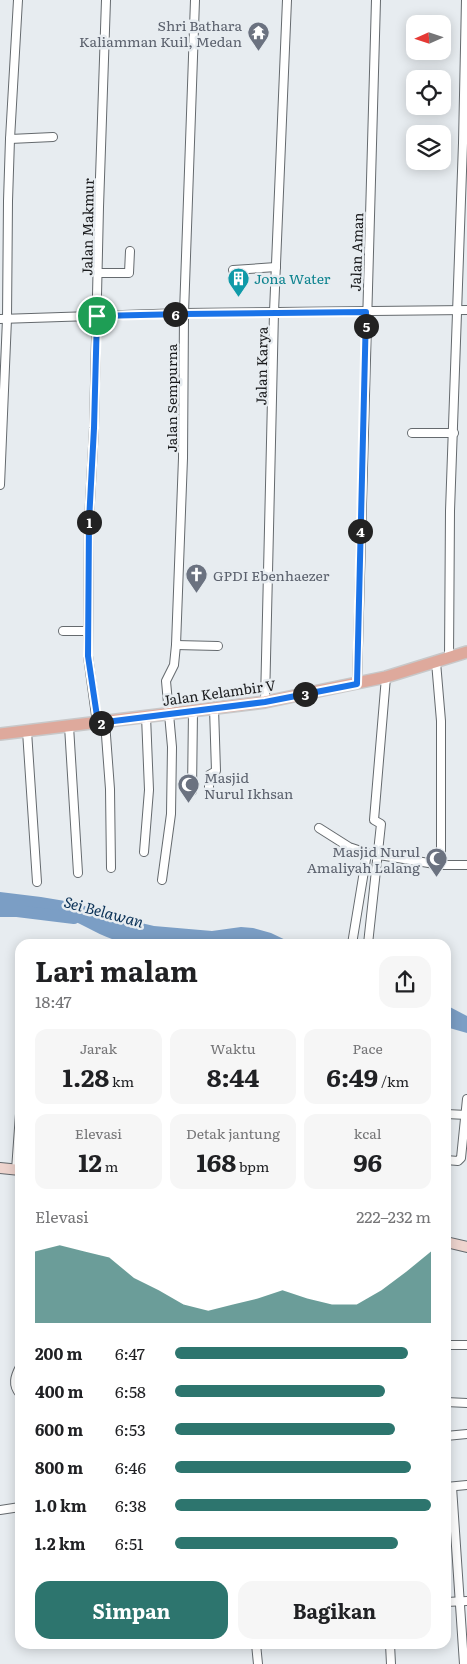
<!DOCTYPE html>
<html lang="id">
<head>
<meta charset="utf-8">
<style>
  body { margin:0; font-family:Literata,serif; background:#f6f6f6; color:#202124; height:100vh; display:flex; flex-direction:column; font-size:19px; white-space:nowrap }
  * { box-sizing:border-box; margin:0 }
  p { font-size:16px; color:#757577 }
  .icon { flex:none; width:28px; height:28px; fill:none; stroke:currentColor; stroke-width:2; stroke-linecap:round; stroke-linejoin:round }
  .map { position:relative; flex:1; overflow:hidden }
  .drawer { position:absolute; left:15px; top:939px; width:436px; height:710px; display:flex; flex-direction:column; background:#fff; border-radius:15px; box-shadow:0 2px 12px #0003 }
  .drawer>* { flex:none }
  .needle { width:32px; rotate:267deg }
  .fabs { position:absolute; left:406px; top:15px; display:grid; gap:10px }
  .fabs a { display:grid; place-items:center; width:45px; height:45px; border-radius:10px; background:#fff; box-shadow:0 2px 12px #0003; font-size:25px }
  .pin { position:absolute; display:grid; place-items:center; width:42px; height:42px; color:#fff; margin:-21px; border:2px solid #fff; border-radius:50%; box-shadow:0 1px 5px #0007 }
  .km { position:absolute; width:25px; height:25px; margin:-12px; border-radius:50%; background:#222; color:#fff; font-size:14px; line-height:25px; text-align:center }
  .round { display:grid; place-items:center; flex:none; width:52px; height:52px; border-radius:15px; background:#f6f6f6 }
  .summary { display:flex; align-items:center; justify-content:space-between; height:85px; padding:0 20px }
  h1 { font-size:28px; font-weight:700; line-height:38px }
  .stats { display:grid; grid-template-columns:repeat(3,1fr); gap:8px; height:85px; padding:5px 20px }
  .stats div { display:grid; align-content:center; border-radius:12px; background:#f6f6f6; text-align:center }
  .stats b { font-size:25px; font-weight:700 }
  .stats small { font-size:14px; font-weight:400 }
  .stats p { font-size:14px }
  .chart { height:140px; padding:10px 20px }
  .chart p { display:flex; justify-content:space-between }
  .chart svg { width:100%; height:90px; margin-top:5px; fill:#2d756e; opacity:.7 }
  .action { display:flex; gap:10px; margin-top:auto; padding:10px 20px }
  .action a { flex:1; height:58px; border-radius:15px; background:#2d756e; color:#fff; font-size:20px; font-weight:700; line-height:58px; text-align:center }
  .action a+a { background:#f6f6f6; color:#202124 }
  ul { padding:0 20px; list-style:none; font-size:16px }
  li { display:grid; grid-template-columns:80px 60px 1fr; align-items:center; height:38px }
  li i { height:12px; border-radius:6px; background:#2d756e }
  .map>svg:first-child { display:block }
</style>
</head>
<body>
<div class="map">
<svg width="467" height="1664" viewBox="0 0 467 1664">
  <rect width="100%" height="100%" fill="#e7ecf0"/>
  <g fill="#7b9ec5">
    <path d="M0 892 41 897 77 903 107 915 154 926 212 931 241 927 253 928 271 933 294 944H129C108 940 91 929 72 920 50 909 24 910 0 910Z"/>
    <polygon points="446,1005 467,1016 467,1033 446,1027"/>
  </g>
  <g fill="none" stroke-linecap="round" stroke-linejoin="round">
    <polyline stroke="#7b9ec5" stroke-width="12" points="0,911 17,911 74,918"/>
    <defs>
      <g id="street">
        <polyline points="10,139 53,137"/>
        <polyline points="233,270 276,267"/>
        <polyline points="98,273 129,273 130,251"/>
        <polyline points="0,319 184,313 467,310"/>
        <polyline points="412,433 454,433"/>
        <polyline points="0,485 7,319 8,201 10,139 18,0"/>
        <polyline points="63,631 88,631"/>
        <polyline points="176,645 218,646"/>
        <polyline points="449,657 450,511 463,143 466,0"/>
        <polyline points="436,662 441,721 441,865"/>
        <polyline points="357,684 376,0"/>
        <polyline points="265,702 274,312 287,0"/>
        <polyline points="105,722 110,789 111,868"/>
        <polyline points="97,723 88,656 89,521 94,428 99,207 106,0"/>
        <polyline points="69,726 78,873"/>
        <polyline points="27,731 37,882"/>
        <polyline points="209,789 209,775 216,771 214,708"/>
        <polyline points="192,791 193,711"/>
        <polyline points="319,828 349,847 367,853 441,865 467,865"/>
        <polyline points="144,852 149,790 146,716"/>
        <polyline points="162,880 171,814 172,747 166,681 174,665 176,645 183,458 184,313 195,0"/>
        <polyline points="352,944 367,853"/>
        <polyline points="368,944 381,824 374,820 386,677"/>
        <polyline points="446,1114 467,1115"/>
        <polyline points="446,1160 458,1161 461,1158 467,1099"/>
        <polyline points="16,1170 20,1114"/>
        <polyline points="446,1345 467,1345"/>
        <path d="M20 1367C15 1376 12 1385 20 1394"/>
        <polyline points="446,1402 467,1403"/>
        <polyline points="446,1436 467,1434"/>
        <polyline points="446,1487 467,1485"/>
        <polyline points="452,1487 464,1664"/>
        <polyline points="0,1510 20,1507"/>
        <polyline points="446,1602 467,1601"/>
        <polyline points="256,1644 258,1664"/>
        <polyline points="390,1644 391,1664"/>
      </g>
      <g id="secondary">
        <polyline points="0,1168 20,1170"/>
        <polyline points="446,1242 467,1247"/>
      </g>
      <polyline id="primary" points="0,734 265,702 386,677 467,652"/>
    </defs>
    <use href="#street" stroke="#656a6e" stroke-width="10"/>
    <use href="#secondary" stroke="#656a6e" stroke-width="12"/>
    <use href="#primary" stroke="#c8c8c9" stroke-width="14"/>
    <use href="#street" stroke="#fff" stroke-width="8"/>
    <use href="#secondary" stroke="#eed4ce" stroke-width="10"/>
    <use href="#primary" stroke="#dea99c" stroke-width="11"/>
  </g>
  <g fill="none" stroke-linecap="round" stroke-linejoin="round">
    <defs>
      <polygon id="route" points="366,312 357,684 265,702 98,723 88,656 89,521 94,428 97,316 184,314"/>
    </defs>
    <use href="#route" stroke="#fff" stroke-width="10"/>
    <use href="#route" stroke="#1a73e8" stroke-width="6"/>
  </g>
  <defs>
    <symbol id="temple-pin" viewBox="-11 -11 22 30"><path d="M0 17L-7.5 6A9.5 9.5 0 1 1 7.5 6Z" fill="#6b7280" stroke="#e7ecf0"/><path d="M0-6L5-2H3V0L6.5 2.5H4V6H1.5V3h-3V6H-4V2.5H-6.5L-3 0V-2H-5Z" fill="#fff"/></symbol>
    <symbol id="building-pin" viewBox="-11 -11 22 30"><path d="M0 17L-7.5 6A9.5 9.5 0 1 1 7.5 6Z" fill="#0f9aa8" stroke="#e7ecf0"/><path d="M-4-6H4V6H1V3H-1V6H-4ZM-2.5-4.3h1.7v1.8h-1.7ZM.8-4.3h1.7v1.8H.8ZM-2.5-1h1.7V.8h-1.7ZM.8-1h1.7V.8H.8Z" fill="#fff"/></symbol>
    <symbol id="church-pin" viewBox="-11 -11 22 30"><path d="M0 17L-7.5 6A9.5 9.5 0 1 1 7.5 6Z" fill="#6b7280" stroke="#e7ecf0"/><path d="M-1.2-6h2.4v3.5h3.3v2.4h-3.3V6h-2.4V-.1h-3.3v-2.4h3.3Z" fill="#fff"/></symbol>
    <symbol id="mosque-pin" viewBox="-11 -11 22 30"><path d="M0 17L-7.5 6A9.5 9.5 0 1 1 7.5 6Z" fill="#6b7280" stroke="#e7ecf0"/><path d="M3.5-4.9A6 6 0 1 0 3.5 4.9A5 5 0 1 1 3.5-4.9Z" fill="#fff"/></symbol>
  </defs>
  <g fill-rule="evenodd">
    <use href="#temple-pin" x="246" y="20" width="25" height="34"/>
    <use href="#building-pin" x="226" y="266" width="25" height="34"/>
    <use href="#church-pin" x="184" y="562" width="25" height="34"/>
    <use href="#mosque-pin" x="176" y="772" width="25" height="34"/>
    <use href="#mosque-pin" x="424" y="846" width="25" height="34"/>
  </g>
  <g text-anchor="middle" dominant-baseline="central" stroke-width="5" stroke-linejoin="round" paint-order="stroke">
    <g font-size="14" fill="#5b616d" stroke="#e7ecf0" text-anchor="end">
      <text x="242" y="25">Shri Bathara<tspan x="242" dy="16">Kaliamman Kuil, Medan</tspan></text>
      <text x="213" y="575" text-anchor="start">GPDI Ebenhaezer</text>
      <text x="204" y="777" text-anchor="start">Masjid<tspan x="204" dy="16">Nurul Ikhsan</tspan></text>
      <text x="420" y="851">Masjid Nurul<tspan x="420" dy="16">Amaliyah Lalang</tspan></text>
    </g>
    <g font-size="14" fill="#191a1c" stroke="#e7ecf0">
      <text transform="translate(87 227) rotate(-89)">Jalan Makmur</text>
      <text transform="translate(356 252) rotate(-88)">Jalan Aman</text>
      <text transform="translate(261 366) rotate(-89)">Jalan Karya</text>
      <text transform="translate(171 398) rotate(-90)">Jalan Sempurna</text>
      <text transform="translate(219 692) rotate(-8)">Jalan Kelambir V</text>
    </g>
    <g font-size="14" fill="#0d838f" stroke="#e7ecf0" text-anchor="start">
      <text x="254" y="278">Jona Water</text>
    </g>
    <g font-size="15" font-style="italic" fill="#093056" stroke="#e7ecf0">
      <text transform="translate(104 911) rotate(15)">Sei Belawan</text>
    </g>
  </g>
</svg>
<div class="fabs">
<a><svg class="needle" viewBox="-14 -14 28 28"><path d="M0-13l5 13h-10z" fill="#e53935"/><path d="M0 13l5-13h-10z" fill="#757577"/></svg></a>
<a><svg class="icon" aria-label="locate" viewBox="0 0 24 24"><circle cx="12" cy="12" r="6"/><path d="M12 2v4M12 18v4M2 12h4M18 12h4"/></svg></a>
<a><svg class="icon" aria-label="layers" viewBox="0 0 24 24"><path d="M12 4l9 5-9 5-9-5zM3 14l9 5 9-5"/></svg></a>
</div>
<div class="pin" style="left:97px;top:316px;background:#1e9e55"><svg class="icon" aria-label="arrive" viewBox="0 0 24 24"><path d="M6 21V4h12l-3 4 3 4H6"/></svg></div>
<b class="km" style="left:89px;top:522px">1</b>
<b class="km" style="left:101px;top:723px">2</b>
<b class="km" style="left:305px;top:694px">3</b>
<b class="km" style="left:360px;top:531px">4</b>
<b class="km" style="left:366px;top:326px">5</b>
<b class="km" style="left:175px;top:314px">6</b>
<section class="drawer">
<div class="summary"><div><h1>Lari malam</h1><p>18:47</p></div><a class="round"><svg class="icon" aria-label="share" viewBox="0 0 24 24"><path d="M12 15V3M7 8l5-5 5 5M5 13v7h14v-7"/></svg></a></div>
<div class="stats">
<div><p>Jarak</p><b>1.28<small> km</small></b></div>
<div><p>Waktu</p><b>8:44</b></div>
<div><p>Pace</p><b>6:49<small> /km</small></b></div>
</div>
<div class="stats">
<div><p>Elevasi</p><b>12<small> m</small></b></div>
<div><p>Detak jantung</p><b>168<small> bpm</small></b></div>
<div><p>kcal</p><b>96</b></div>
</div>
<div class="chart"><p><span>Elevasi</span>222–232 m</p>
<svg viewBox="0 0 160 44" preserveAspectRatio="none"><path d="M0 44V9L10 6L20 9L30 12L40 22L50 28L60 35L70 38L80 35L90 32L100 28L110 32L120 35L130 35L140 28L150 19L160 9V44z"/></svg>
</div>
<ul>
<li><b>200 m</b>6:47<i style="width:91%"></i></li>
<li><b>400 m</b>6:58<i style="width:82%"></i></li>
<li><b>600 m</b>6:53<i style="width:86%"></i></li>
<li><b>800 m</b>6:46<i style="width:92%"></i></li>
<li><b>1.0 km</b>6:38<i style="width:100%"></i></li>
<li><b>1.2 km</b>6:51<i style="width:87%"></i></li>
</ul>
<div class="action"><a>Simpan</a><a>Bagikan</a></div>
</section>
</div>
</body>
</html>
